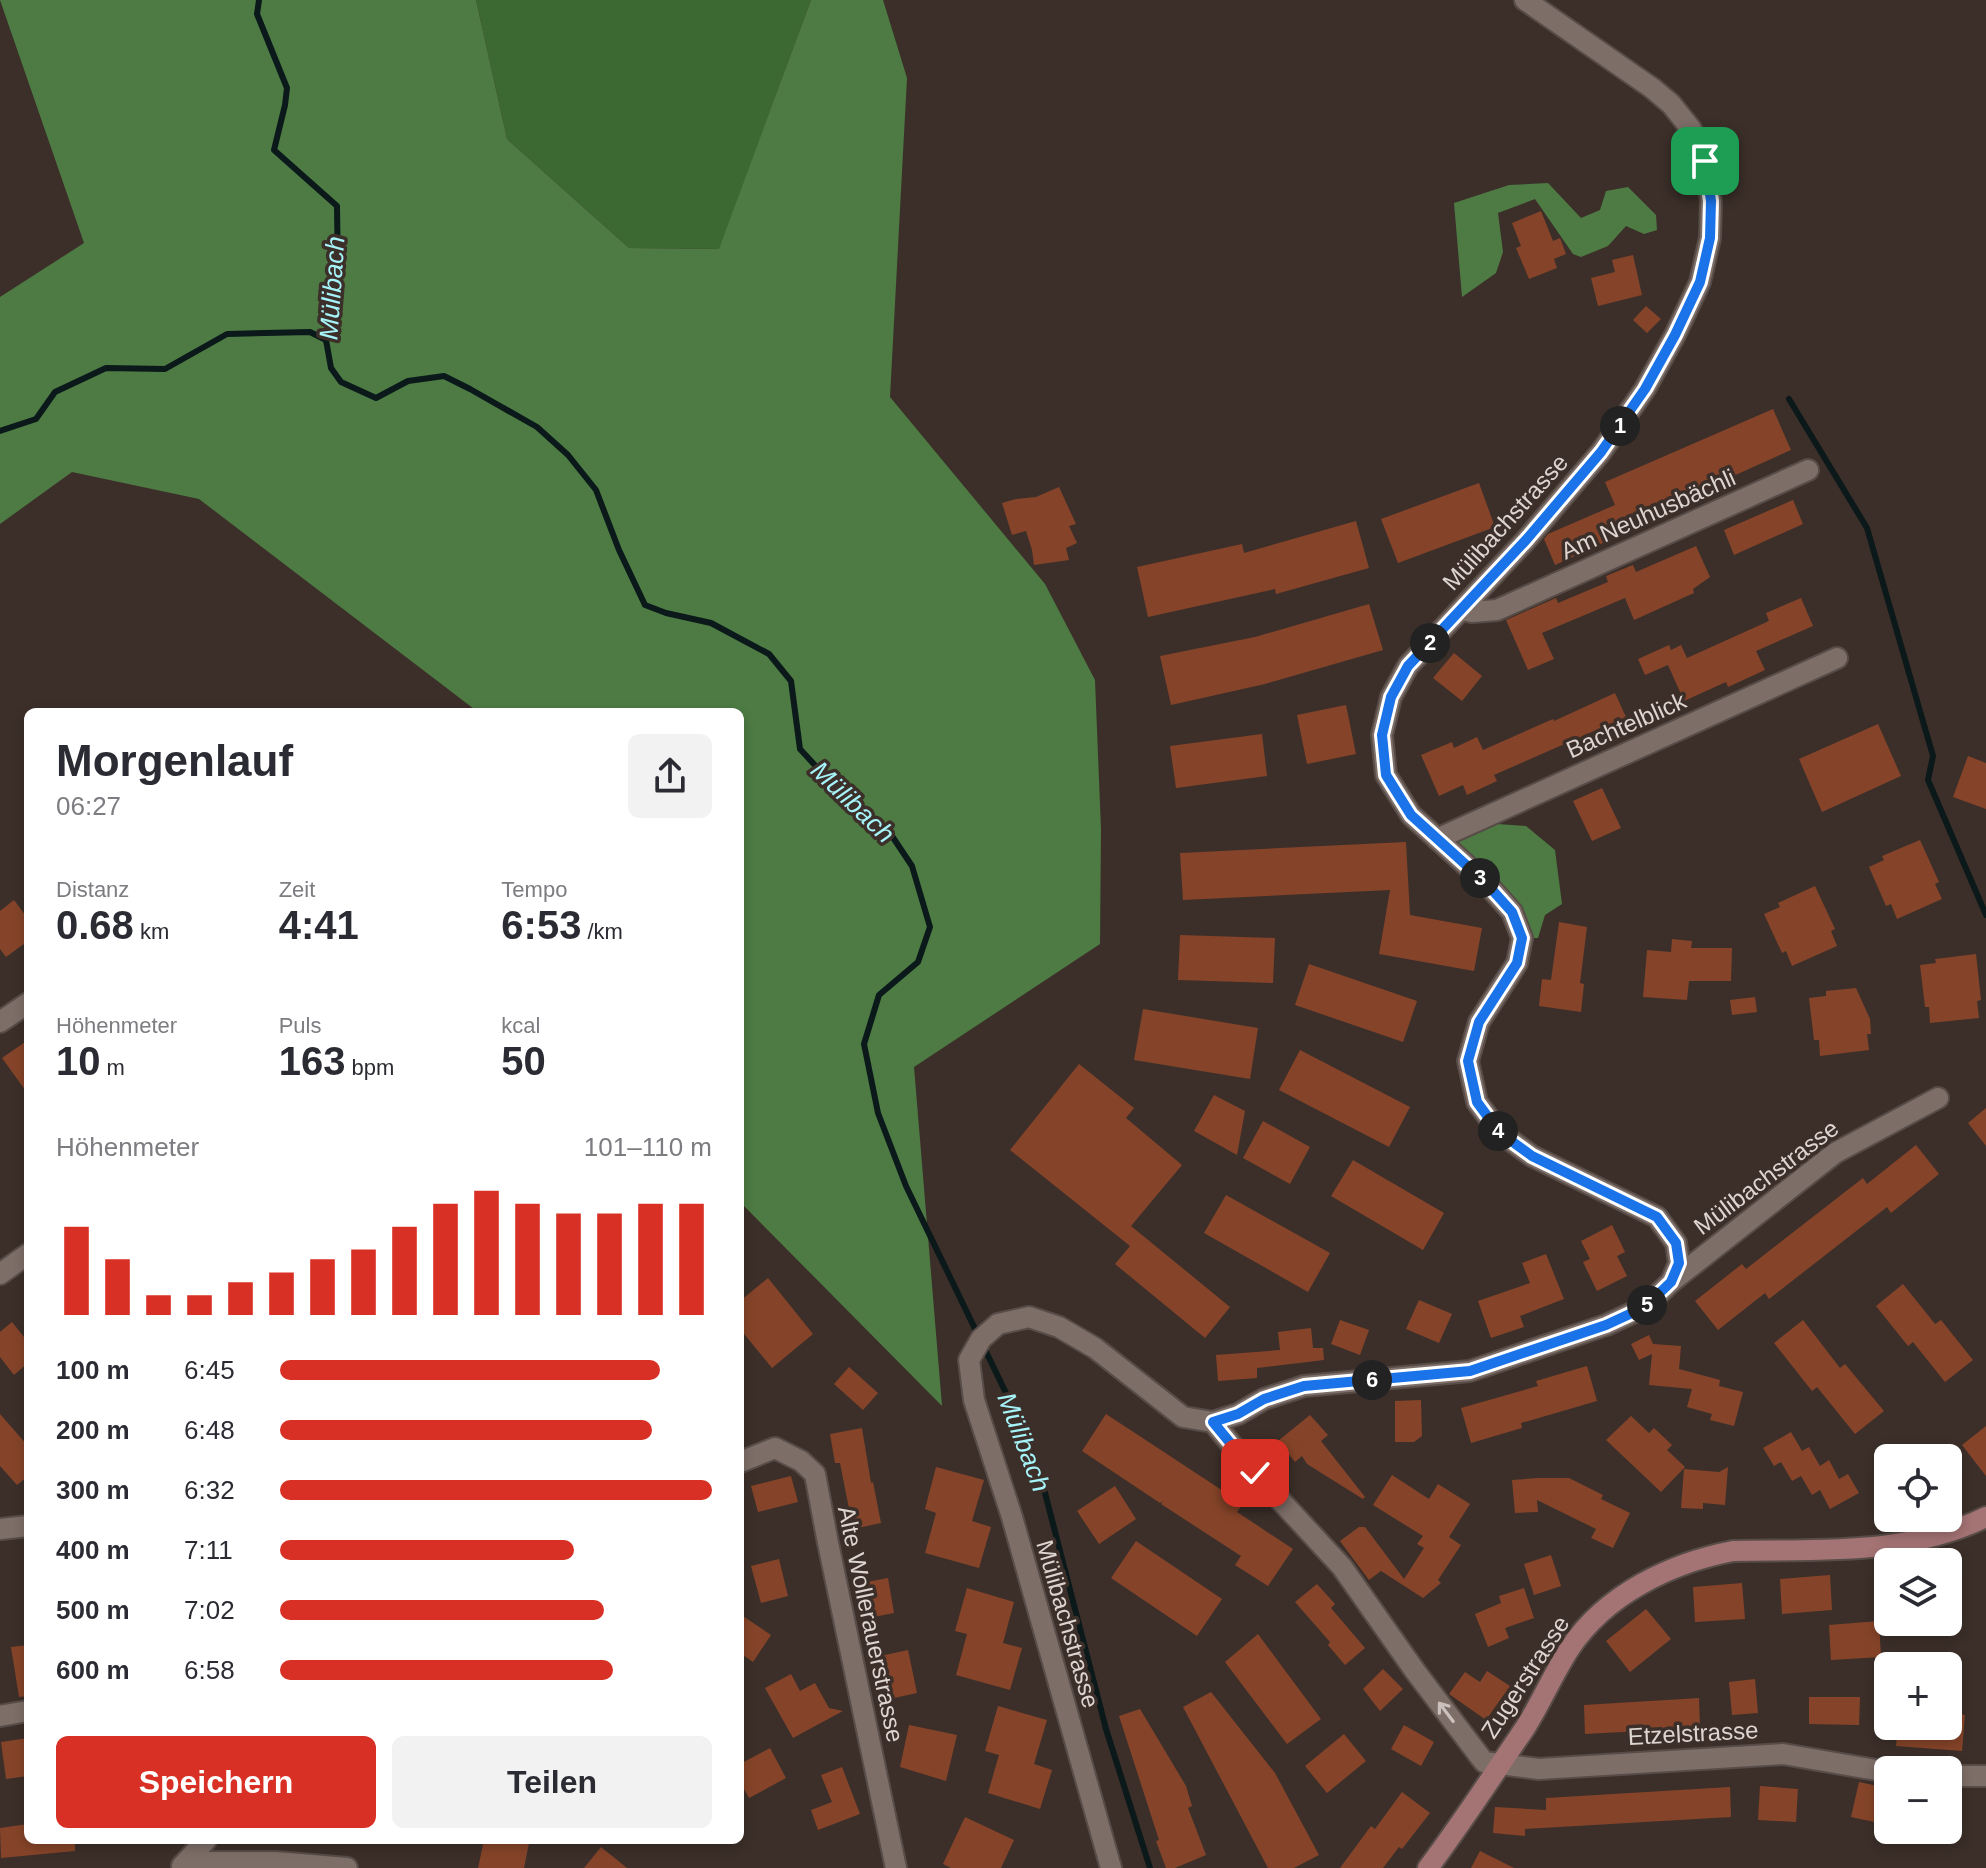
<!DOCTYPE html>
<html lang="de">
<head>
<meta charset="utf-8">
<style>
  body { margin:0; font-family:Arial,sans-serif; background:#f2f2f3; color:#2b2b33; height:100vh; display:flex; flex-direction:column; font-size:30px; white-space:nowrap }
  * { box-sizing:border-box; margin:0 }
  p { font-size:26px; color:#7c7c81 }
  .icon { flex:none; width:44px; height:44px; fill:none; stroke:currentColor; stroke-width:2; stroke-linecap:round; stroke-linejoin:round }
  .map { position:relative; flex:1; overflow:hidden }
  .sheet { position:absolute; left:24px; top:708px; width:720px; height:1136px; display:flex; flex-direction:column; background:#fff; border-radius:12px; box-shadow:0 4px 12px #0003 }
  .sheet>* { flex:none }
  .buttons { position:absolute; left:1874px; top:1444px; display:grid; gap:16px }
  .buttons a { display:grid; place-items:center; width:88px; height:88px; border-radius:12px; background:#fff; box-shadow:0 4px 12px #0003; font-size:40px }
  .pin { position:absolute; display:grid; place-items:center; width:68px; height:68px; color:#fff; margin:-34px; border-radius:16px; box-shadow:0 4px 12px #0006 }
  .km { position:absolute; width:40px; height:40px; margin:-20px; border-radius:50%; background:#222; color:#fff; font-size:22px; line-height:40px; text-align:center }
  .round { display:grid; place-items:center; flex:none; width:84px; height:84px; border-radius:12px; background:#f2f2f3 }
  .headline { display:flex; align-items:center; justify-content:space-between; height:136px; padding:0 32px }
  h1 { font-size:44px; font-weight:700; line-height:60px }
  .stats { display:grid; grid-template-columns:repeat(3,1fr); gap:12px; height:136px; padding:8px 32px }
  .stats div { display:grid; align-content:center }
  .stats b { font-size:40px; font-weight:700 }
  .stats small { font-size:22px; font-weight:400 }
  .stats p { font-size:22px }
  .chart { height:224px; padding:16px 32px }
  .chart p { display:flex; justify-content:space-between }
  .chart svg { width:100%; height:144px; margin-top:8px; stroke:#d93025; stroke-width:6 }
  .action { display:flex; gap:16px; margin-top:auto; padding:16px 32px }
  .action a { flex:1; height:92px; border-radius:12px; background:#d93025; color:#fff; font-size:32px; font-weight:700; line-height:92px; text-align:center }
  .action a+a { background:#f2f2f3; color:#2b2b33 }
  ul { padding:0 32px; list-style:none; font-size:26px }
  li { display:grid; grid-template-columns:128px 96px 1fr; align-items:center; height:60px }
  li i { height:20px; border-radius:10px; background:#d93025 }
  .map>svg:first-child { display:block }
</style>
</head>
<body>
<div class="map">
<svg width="1986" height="1868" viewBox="0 0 1986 1868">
  <rect width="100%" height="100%" fill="#3c2f29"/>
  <polygon fill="#3c6832" points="476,0 811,0 720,249 629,248 507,139"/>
  <g fill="#4d7b43">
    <polygon points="0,0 476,0 507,139 629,248 719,249 811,0 883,0 907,78 890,397 1045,584 1095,680 1101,829 1100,944 914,1067 942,1406 740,1202 740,712 478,712 199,499 72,472 0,524 0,297 84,243"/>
    <polygon points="1548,183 1581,218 1600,210 1606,191 1628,187 1656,215 1657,230 1644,234 1626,226 1608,246 1581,257 1573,254 1535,199 1498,213 1503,252 1496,273 1462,297 1454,203 1509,185"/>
    <polygon points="1468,822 1526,826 1555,850 1562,904 1545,915 1538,938 1522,938 1441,843"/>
  </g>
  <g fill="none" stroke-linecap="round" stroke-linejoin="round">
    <g stroke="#0b191a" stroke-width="6">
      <polyline points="259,0 257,14 287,88 285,105 274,150 337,206 338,278 326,340 331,368 341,382 376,398 408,381 444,376 470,389 537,427 568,455 596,490 619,550 645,605 666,613 711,623 769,654 791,681 800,749 846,799 890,833 912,866 930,927 918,962 879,995 864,1044 878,1113 906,1186 1021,1424 1044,1489 1106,1729 1150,1868"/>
      <polyline points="1789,399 1867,528 1933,756 1928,780 1986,915"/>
      <polyline points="0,431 36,419 55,392 106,368 165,369 227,334 310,332 326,340"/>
    </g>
  </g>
  <g fill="#854429">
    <polygon points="1541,211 1553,241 1560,238 1566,254 1554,259 1557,268 1529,279 1516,248 1521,246 1512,223"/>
    <polygon points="1633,255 1642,295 1598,306 1591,278 1615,272 1612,260"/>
    <polygon points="1646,306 1661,319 1647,333 1633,320"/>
    <polygon points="1773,409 1791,450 1731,477 1733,479 1668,508 1670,512 1555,565 1544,539 1548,534 1615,505 1605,482"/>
    <polygon points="1479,483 1495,527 1398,563 1381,519"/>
    <polygon points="1059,487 1076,524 1069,526 1077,543 1066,548 1069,560 1034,565 1032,550 1026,531 1012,535 1002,503 1016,499 1036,497"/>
    <polygon points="1793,500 1803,524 1734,555 1724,530"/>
    <polygon points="1356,521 1369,568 1276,594 1275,589 1148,617 1137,567 1242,544 1244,553"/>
    <polygon points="1696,546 1710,577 1693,589 1694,593 1634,620 1625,598 1542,633 1554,659 1528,670 1506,620 1556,598 1558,603 1608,582 1606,576 1633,565 1636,572"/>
    <polygon points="1801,598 1813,626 1756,651 1765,670 1728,687 1726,682 1684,701 1668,665 1645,675 1638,659 1669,645 1671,650 1681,645 1687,658 1769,621 1766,613"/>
    <polygon points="1369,604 1383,650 1265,684 1171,705 1160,656 1255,637"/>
    <polygon points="1454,653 1482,676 1462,701 1433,678"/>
    <polygon points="1615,693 1626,717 1494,775 1497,781 1467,795 1463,785 1439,796 1421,755 1452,742 1454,748 1477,737 1483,750 1553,719 1554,721"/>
    <polygon points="1346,705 1356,754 1307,764 1297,715"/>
    <polygon points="1878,724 1901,776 1822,812 1799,759"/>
    <polygon points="1262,734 1267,776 1176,788 1170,746"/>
    <polygon points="1968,756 1986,763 1986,809 1953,797"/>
    <polygon points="1602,788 1621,828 1592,841 1573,801"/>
    <polygon points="1920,840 1939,882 1935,884 1942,899 1897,919 1891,904 1886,906 1869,867 1884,860 1882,856"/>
    <polygon points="1406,842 1410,915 1482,928 1474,971 1379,954 1390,890 1183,900 1180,853"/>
    <polygon points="1815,886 1835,929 1831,931 1837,946 1792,966 1786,951 1782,953 1764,914 1780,907 1778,903"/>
    <polygon points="14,900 28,919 28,941 6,957 0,949 0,911"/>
    <polygon points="1559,922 1587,927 1580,983 1584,984 1581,1012 1539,1006 1542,979 1551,980"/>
    <polygon points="1180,935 1275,938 1273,983 1178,980"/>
    <polygon points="1672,939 1692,941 1691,948 1732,948 1731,981 1689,981 1687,1000 1643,997 1647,950 1671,952"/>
    <polygon points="1976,954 1981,1000 1977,1001 1979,1018 1930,1023 1929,1007 1925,1007 1920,965 1936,963 1935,959"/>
    <polygon points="1309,964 1417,1001 1403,1042 1295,1005"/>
    <polygon points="1856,988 1870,1019 1871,1034 1867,1034 1869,1050 1820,1056 1819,1040 1814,1040 1809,998 1826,996 1826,991"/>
    <polygon points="1755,997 1757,1012 1732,1015 1730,1000"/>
    <polygon points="1143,1009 1258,1028 1250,1079 1134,1060"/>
    <polygon points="28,1040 28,1094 2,1058"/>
    <polygon points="1300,1050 1410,1107 1389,1147 1279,1090"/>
    <polygon points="1079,1064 1134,1108 1126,1118 1182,1165 1131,1226 1230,1307 1205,1338 1115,1264 1130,1246 1010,1150"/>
    <polygon points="1214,1095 1245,1111 1237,1155 1194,1131"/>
    <polygon points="1986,1108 1986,1146 1968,1123"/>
    <polygon points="1263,1121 1310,1147 1290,1184 1243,1158"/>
    <polygon points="1916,1145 1939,1174 1891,1213 1887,1207 1769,1299 1765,1293 1718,1330 1695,1301 1742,1264 1746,1269 1863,1178 1867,1184"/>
    <polygon points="1353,1160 1444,1213 1423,1250 1331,1196"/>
    <polygon points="1226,1195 1330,1253 1308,1292 1204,1233"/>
    <polygon points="1612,1225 1625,1252 1617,1256 1627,1276 1597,1291 1583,1262 1590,1259 1581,1241"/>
    <polygon points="1546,1254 1564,1299 1520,1316 1524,1327 1491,1338 1478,1301 1530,1283 1522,1263"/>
    <polygon points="768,1278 813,1334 772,1368 740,1329 740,1301"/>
    <polygon points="1903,1284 1935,1324 1941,1320 1973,1360 1945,1382 1913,1342 1908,1346 1876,1306"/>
    <polygon points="1419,1300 1452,1314 1439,1343 1406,1329"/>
    <polygon points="1340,1320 1369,1330 1360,1355 1331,1344"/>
    <polygon points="1803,1320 1840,1368 1845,1364 1884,1411 1855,1434 1817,1387 1812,1391 1774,1343"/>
    <polygon points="12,1322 28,1342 28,1363 14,1375 0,1357 0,1332"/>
    <polygon points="1311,1328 1313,1348 1323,1348 1324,1360 1257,1368 1257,1378 1218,1381 1216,1355 1280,1350 1278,1332"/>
    <polygon points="1649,1335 1653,1344 1681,1346 1679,1369 1720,1380 1719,1386 1743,1392 1734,1426 1710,1420 1712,1414 1687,1407 1692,1389 1649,1385 1652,1354 1639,1360 1631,1344"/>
    <polygon points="1587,1366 1597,1401 1521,1423 1522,1428 1471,1443 1461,1408 1538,1386 1536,1381"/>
    <polygon points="849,1367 878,1393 863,1410 834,1384"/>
    <polygon points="1421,1400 1422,1436 1414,1442 1395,1442 1395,1401"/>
    <polygon points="0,1414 28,1446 28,1476 17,1485 0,1466"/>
    <polygon points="1106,1414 1243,1504 1237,1512 1293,1549 1268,1586 1235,1565 1241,1556 1161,1504 1163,1501 1160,1503 1082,1451"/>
    <polygon points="1310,1415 1328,1435 1321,1441 1365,1497 1363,1499 1307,1464 1302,1456 1295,1462 1278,1441"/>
    <polygon points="1631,1416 1649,1433 1654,1428 1672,1445 1667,1450 1685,1467 1661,1492 1606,1440"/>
    <polygon points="1986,1426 1986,1476 1962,1445"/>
    <polygon points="862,1428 871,1483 873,1482 881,1523 853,1529 840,1463 835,1463 830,1434"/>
    <polygon points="1791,1432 1802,1451 1809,1447 1820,1466 1829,1460 1839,1479 1848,1474 1859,1493 1830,1509 1820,1490 1812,1495 1801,1476 1792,1481 1781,1462 1774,1466 1763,1448"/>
    <polygon points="936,1467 984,1480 972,1521 991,1527 979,1568 925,1553 936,1513 925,1509"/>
    <polygon points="1728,1467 1725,1505 1703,1503 1703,1509 1681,1508 1684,1469 1719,1472"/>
    <polygon points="1392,1475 1429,1499 1438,1484 1470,1504 1449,1537 1461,1545 1438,1580 1441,1583 1423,1598 1381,1571 1369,1580 1340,1541 1359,1527 1365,1527 1404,1579 1424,1548 1417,1544 1423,1536 1373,1505"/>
    <polygon points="791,1476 798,1502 758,1512 751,1486"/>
    <polygon points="1537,1478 1569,1478 1603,1495 1601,1499 1630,1513 1613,1548 1591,1538 1596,1529 1537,1500 1538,1512 1515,1513 1512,1480"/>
    <polygon points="1115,1486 1136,1519 1099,1544 1077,1511"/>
    <polygon points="1136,1541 1222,1599 1197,1636 1111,1578"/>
    <polygon points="1551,1555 1561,1586 1534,1595 1524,1564"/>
    <polygon points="779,1559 788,1596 761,1603 751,1566"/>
    <polygon points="1830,1575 1832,1610 1782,1614 1780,1579"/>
    <polygon points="888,1578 894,1613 868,1618 862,1583"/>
    <polygon points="1742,1583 1745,1619 1695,1622 1693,1587"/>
    <polygon points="1317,1584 1335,1604 1331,1608 1365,1648 1345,1665 1328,1645 1330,1642 1295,1602"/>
    <polygon points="967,1588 1014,1602 1003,1643 1022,1648 1010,1690 956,1675 967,1634 955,1631"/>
    <polygon points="1524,1588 1534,1618 1505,1628 1509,1638 1488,1647 1475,1614 1501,1603 1499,1596"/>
    <polygon points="1646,1609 1671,1639 1630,1672 1606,1641"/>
    <polygon points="740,1614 771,1635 753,1662 740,1653"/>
    <polygon points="1879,1621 1881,1657 1831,1660 1829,1625"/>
    <polygon points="1258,1634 1321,1719 1287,1744 1225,1662"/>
    <polygon points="28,1645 28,1696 19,1697 11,1647"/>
    <polygon points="908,1650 917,1693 885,1700 876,1657"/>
    <polygon points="1383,1669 1403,1689 1380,1711 1363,1689"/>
    <polygon points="1487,1671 1510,1686 1486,1720 1449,1694 1465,1672 1480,1682"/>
    <polygon points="791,1674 800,1691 815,1683 829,1708 843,1711 793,1738 765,1688"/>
    <polygon points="1755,1679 1758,1713 1732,1715 1729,1682"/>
    <polygon points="1211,1692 1275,1773 1319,1855 1294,1868 1268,1868 1183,1707"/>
    <polygon points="1809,1697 1860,1697 1859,1725 1809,1724"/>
    <polygon points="1699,1698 1700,1728 1585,1734 1584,1705"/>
    <polygon points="998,1706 1047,1720 1034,1764 1052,1770 1040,1809 988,1793 999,1755 985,1751"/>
    <polygon points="1140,1709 1186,1786 1192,1806 1188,1808 1206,1855 1175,1868 1166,1868 1156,1841 1159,1840 1119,1716"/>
    <polygon points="1948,1713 1965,1715 1962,1751 1896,1746 1898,1726 1948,1726"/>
    <polygon points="909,1725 957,1735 946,1781 900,1767"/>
    <polygon points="1404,1725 1434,1742 1421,1766 1391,1749"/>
    <polygon points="1344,1734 1366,1761 1327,1793 1305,1766"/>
    <polygon points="28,1738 28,1776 6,1779 1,1742"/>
    <polygon points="770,1748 786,1778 749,1798 740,1782 740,1764"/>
    <polygon points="842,1767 860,1814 818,1830 811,1810 832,1802 821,1775"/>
    <polygon points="1859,1782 1887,1788 1879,1823 1851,1817"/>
    <polygon points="1760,1786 1798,1789 1796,1822 1758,1820"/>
    <polygon points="1730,1787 1731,1817 1525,1829 1525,1836 1493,1833 1495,1807 1546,1810 1546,1798"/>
    <polygon points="1402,1792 1430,1813 1402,1849 1399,1847 1383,1868 1340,1868 1371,1826 1375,1829"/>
    <polygon points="965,1817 1014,1840 1001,1868 951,1868 943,1864"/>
    <polygon points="28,1824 28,1840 75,1840 75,1851 1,1858 0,1828"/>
    <polygon points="484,1840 512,1840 529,1843 524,1868 478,1868"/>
    <polygon points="601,1847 627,1868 584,1868"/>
    <polygon points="1480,1851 1514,1868 1471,1868"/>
  </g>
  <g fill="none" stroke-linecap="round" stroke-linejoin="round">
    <defs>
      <g id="minor">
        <polyline points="1525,0 1652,88 1671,104 1691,129 1705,161 1711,201 1710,238 1700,282 1675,335 1645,389 1601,452 1526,540 1408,666 1391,697 1382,735 1386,775 1411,815 1486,883 1512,912 1522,938 1517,963 1479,1022 1468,1061 1477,1102 1499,1132 1532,1156 1657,1217 1676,1243 1679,1263 1671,1282"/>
        <polyline points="1462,610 1472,612 1497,610 1808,470"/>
        <polyline points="1437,839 1837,658"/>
        <polyline points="0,1022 28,1003"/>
        <polyline points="0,1274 28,1254"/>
        <polyline points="1213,1422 1255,1473 1342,1567 1415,1671 1484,1762 1539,1769 1783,1754 1888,1772"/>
        <polyline points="740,1462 775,1448 801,1461 815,1474 828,1543 896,1868"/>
        <polyline points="0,1529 28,1526"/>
        <polyline points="0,1716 28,1711"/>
        <polyline points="1948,1776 1986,1776"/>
        <polyline points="187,1862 276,1862 347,1868"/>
        <polyline points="182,1866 206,1840"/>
        <polyline points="1111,1868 1012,1517 974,1400 969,1360 981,1339 998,1324 1029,1317 1059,1327 1095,1348 1183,1417 1213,1422 1238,1414 1264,1399 1304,1386 1470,1371 1606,1325 1645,1307 1671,1282 1835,1153 1938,1098"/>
      </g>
      <path id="secondary" d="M1428 1868C1462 1823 1493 1775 1525 1728 1541 1703 1553 1674 1570 1648 1606 1594 1671 1563 1733 1551 1819 1549 1906 1556 1986 1517"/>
    </defs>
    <use href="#minor" stroke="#574c47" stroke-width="24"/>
    <use href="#secondary" stroke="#574c47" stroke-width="24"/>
    <use href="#minor" stroke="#7e6e68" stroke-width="20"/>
    <use href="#secondary" stroke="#a47374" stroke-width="20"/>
  </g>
  <defs><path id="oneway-shaft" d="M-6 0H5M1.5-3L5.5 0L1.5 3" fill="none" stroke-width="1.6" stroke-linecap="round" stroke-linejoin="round" transform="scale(2)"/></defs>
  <use stroke="#cbc0bc" href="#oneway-shaft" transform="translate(1446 1712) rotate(-127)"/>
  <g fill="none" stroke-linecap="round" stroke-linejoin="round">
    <defs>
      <polyline id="route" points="1255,1473 1213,1422 1238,1414 1264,1399 1304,1386 1470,1371 1606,1325 1645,1307 1671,1282 1679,1263 1676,1243 1657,1217 1532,1156 1499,1132 1477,1102 1468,1061 1479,1022 1517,963 1522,938 1512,912 1486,883 1411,815 1386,775 1382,735 1391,697 1408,666 1526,540 1601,452 1645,389 1675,335 1700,282 1710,238 1711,201 1705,161"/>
    </defs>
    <use href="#route" stroke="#fff" stroke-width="16"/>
    <use href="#route" stroke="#1a73e8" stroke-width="10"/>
  </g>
  <g text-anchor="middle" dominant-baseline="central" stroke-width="7" stroke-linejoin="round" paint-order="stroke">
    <g font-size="24" fill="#ded5d1" stroke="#3c2f29">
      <text transform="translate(1648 514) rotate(-24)">Am Neuhusbächli</text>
      <text transform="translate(1505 522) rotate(-48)">Mülibachstrasse</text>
      <text transform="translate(1626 725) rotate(-24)">Bachtelblick</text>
      <text transform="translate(1766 1177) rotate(-37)">Mülibachstrasse</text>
      <text transform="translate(871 1624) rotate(78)">Alte Wollerauerstrasse</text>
      <text transform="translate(1068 1624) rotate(74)">Mülibachstrasse</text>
      <text transform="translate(1525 1677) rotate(-57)">Zugerstrasse</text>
      <text transform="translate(1693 1733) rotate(-3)">Etzelstrasse</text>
    </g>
    <g font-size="26" font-style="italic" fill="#a6f4f9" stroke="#3c2f29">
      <text transform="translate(332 288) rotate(-86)">Mülibach</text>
      <text transform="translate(853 802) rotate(44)">Mülibach</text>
      <text transform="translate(1024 1442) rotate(69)">Mülibach</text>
    </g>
  </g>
</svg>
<div class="buttons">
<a><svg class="icon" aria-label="locate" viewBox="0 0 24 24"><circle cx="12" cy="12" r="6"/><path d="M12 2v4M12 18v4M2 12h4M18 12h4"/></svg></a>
<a><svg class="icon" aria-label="layers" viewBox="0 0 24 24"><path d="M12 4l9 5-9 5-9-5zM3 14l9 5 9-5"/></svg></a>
<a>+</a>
<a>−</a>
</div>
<div class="pin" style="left:1705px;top:161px;background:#1e9e55"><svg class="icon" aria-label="arrive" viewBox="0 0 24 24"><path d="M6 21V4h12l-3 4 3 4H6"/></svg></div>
<div class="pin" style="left:1255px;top:1473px;background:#d93025"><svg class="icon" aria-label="check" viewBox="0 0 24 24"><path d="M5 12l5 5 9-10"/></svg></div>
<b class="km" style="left:1620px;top:426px">1</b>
<b class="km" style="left:1430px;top:643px">2</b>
<b class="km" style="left:1480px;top:878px">3</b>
<b class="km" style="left:1498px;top:1131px">4</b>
<b class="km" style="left:1647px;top:1305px">5</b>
<b class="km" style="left:1372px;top:1380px">6</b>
<section class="sheet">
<div class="headline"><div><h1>Morgenlauf</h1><p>06:27</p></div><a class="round"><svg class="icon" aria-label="share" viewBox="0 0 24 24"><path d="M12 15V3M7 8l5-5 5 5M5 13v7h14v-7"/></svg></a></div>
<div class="stats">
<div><p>Distanz</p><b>0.68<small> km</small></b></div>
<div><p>Zeit</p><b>4:41</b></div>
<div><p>Tempo</p><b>6:53<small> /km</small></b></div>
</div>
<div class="stats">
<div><p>Höhenmeter</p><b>10<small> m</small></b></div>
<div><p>Puls</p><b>163<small> bpm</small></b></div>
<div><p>kcal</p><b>50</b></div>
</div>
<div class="chart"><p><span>Höhenmeter</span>101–110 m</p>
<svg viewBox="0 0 160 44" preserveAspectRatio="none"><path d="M5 44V17M15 44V27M25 44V38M35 44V38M45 44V34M55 44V31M65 44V27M75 44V24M85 44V17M95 44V10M105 44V6M115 44V10M125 44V13M135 44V13M145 44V10M155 44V10"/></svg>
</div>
<ul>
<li><b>100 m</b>6:45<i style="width:88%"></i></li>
<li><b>200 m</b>6:48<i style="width:86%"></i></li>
<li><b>300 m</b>6:32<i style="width:100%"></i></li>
<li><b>400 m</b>7:11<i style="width:68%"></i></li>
<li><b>500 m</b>7:02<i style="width:75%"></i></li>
<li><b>600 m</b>6:58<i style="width:77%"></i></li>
</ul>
<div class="action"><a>Speichern</a><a>Teilen</a></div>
</section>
</div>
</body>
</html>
